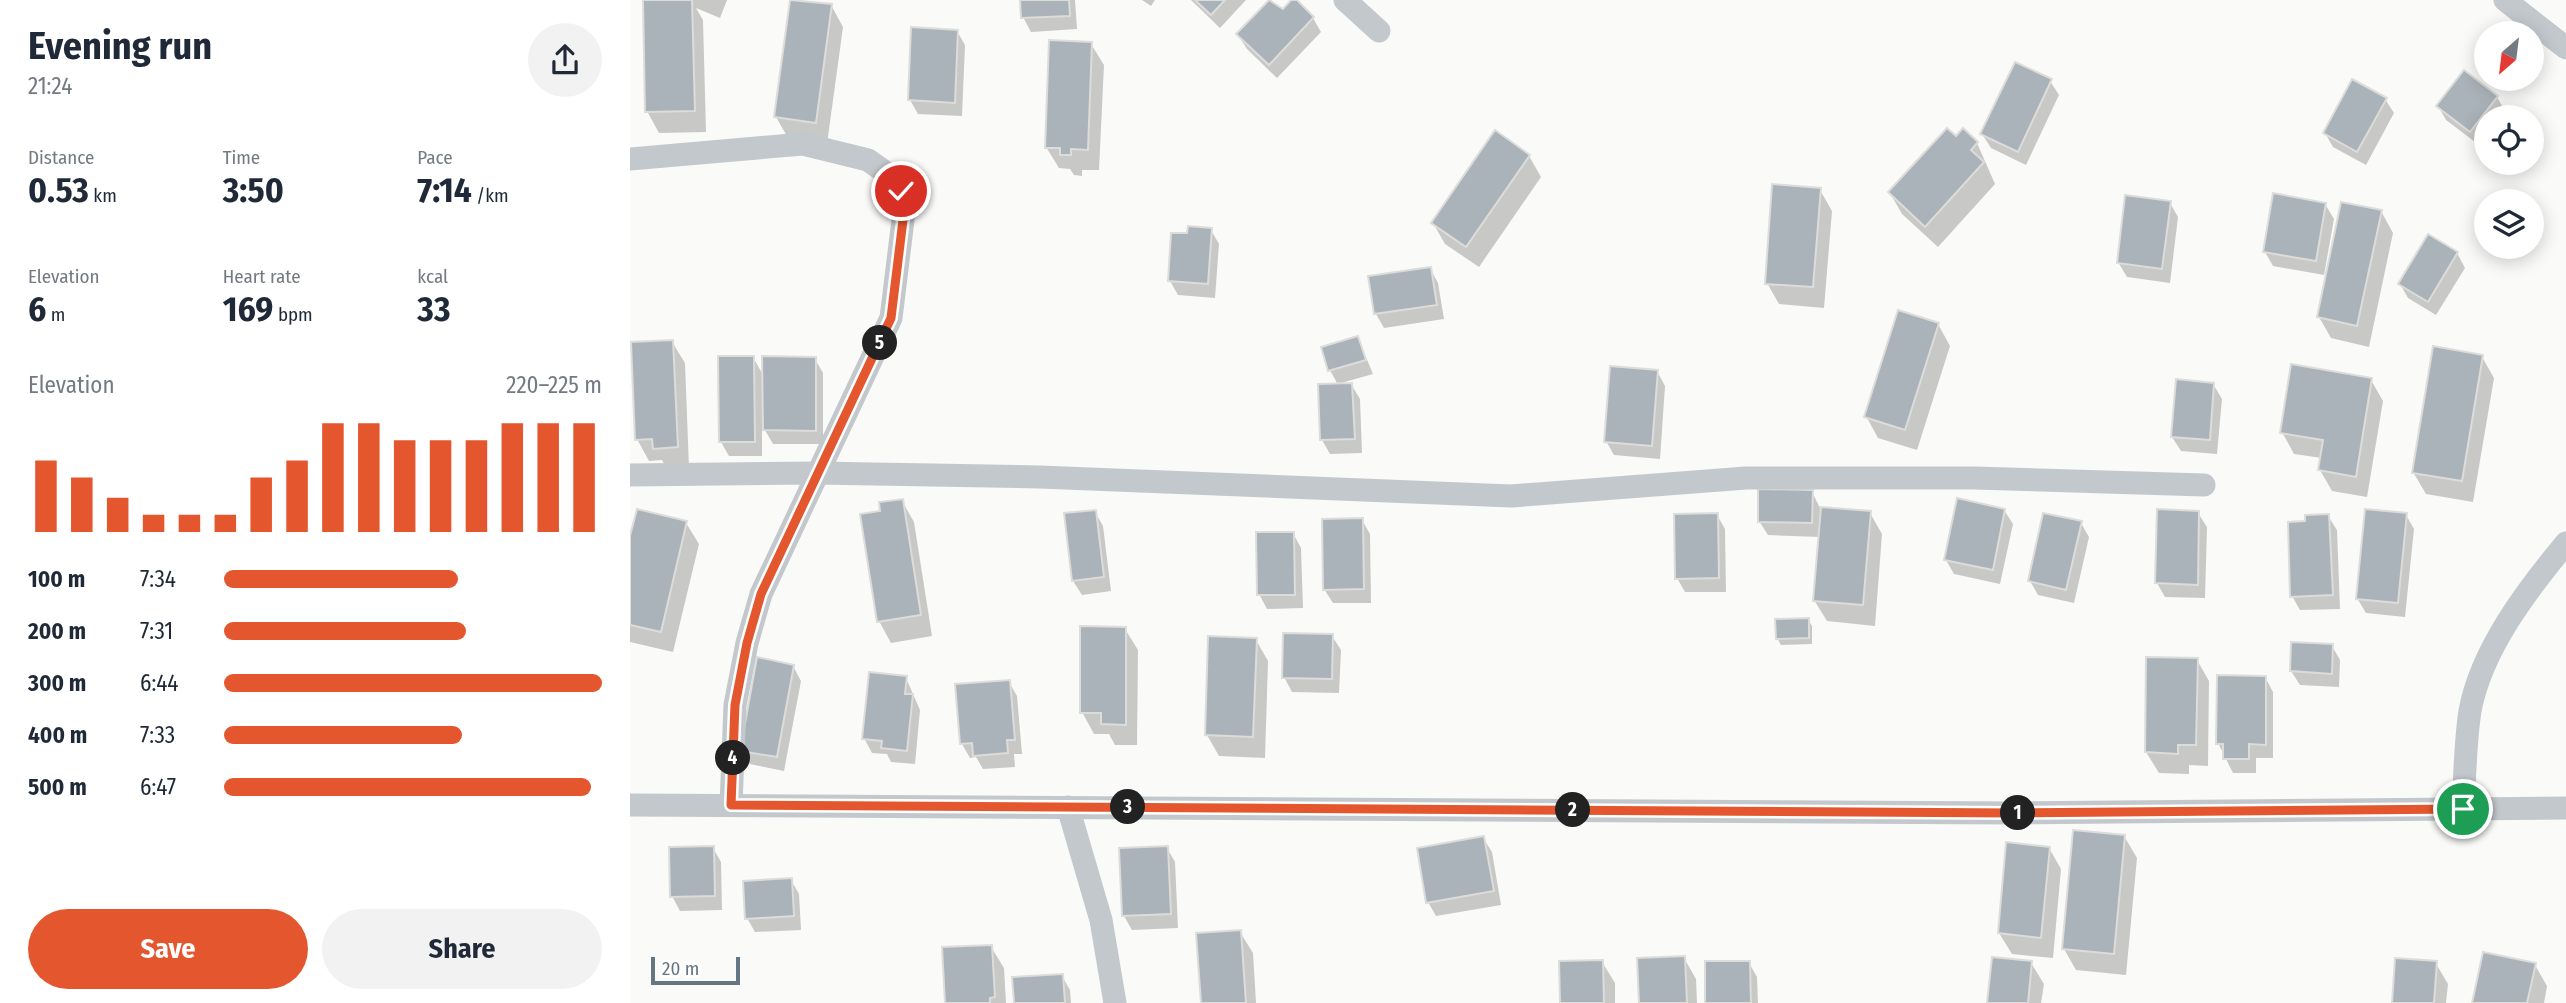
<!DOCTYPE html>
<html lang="en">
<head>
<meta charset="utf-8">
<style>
  body { margin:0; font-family:"Fira Sans Condensed",sans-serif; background:#f2f2f3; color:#1f2937; height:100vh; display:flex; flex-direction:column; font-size:26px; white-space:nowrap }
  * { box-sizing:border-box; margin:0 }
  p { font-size:23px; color:#747a83 }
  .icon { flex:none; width:38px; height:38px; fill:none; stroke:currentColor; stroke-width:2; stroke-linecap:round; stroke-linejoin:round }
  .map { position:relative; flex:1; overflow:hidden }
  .sheet { display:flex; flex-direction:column; background:#fff; width:630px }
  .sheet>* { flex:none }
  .needle { width:46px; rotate:208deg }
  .fabs { position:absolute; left:1844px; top:21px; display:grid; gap:14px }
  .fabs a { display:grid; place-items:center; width:70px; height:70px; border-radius:50%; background:#fff; box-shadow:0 4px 18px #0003; font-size:35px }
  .scale { position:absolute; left:21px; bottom:18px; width:89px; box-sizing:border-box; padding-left:7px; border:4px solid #657683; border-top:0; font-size:19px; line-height:24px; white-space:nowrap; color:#657683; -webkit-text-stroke:5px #fff; paint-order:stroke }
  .pin { position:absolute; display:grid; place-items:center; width:60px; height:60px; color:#fff; margin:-30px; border:4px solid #fff; border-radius:50%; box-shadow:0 2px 7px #0007 }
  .km { position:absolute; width:35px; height:35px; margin:-18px; border-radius:50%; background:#222; color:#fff; font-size:19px; line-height:35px; text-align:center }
  .round { display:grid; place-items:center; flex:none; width:74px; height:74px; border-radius:37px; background:#f2f2f3 }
  .headline { display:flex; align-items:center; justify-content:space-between; height:119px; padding:0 28px }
  h1 { font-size:38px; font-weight:700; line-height:52px }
  .figures { display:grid; grid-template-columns:repeat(3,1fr); gap:10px; height:119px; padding:7px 28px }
  .figures div { display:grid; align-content:center }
  .figures b { font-size:35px; font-weight:700 }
  .figures small { font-size:19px; font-weight:400 }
  .figures p { font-size:19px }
  .chart { height:196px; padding:14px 28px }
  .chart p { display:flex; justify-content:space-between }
  .chart svg { width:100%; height:126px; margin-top:7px; stroke:#e4572e; stroke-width:6 }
  .action { display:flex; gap:14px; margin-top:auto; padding:14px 28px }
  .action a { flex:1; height:80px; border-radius:42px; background:#e4572e; color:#fff; font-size:28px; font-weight:700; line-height:80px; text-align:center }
  .action a+a { background:#f2f2f3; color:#1f2937 }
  ul { padding:0 28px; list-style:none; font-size:23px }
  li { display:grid; grid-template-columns:112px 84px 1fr; align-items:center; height:52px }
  li i { height:18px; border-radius:9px; background:#e4572e }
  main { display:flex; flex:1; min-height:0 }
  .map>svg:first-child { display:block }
</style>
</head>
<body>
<main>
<section class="sheet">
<div class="headline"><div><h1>Evening run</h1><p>21:24</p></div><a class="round"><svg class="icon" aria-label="share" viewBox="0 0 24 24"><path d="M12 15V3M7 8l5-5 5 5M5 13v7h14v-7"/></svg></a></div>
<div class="figures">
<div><p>Distance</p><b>0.53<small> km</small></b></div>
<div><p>Time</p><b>3:50</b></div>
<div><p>Pace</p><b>7:14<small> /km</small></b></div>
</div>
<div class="figures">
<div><p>Elevation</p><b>6<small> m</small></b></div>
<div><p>Heart rate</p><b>169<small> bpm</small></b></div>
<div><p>kcal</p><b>33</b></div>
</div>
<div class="chart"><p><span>Elevation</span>220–225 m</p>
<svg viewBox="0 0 160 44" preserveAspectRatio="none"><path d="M5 44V19M15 44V25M25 44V32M35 44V38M45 44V38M55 44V38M65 44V25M75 44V19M85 44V6M95 44V6M105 44V12M115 44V12M125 44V12M135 44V6M145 44V6M155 44V6"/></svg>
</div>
<ul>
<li><b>100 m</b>7:34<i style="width:62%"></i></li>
<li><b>200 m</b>7:31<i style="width:64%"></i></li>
<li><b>300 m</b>6:44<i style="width:100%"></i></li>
<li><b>400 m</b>7:33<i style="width:63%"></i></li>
<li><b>500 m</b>6:47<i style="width:97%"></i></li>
</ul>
<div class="action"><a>Save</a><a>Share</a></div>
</section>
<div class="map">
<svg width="1936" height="1003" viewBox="0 0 1936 1003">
  <rect width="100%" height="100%" fill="#fafaf8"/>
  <g fill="#0003">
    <polygon points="14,0 97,0 90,18 66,8 73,20 76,132 29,133 17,111"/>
    <polygon points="392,0 445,0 447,29 401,32 393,17"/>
    <polygon points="512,0 525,0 521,6"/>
    <polygon points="561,0 616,0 590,28"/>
    <polygon points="641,0 653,11 664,0 683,18 691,32 647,78 617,49 608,35"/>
    <polygon points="201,5 213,27 197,144 158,138 146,117"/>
    <polygon points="327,31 335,45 332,116 288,114 280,100"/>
    <polygon points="461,44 474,65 469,170 452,170 452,176 444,175 440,169 429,168 416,147"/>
    <polygon points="1420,81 1429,95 1396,165 1361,148 1352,134"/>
    <polygon points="1867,97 1875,111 1870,117 1857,117 1857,135 1849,145 1816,120 1808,106"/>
    <polygon points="1755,99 1764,113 1736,165 1703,147 1695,133"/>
    <polygon points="1326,139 1347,143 1365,184 1308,247 1272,214 1260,193"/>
    <polygon points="899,156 911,177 849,267 815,244 803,223"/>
    <polygon points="1190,190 1202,211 1194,308 1149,304 1137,283"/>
    <polygon points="1540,203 1548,217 1540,283 1497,277 1488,262"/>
    <polygon points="1695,204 1704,219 1694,275 1643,266 1635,252"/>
    <polygon points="1751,211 1763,233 1739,347 1701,338 1689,317"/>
    <polygon points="581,230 589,244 585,298 548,295 540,281 559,235"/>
    <polygon points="1827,253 1835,268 1806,315 1778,298 1770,284"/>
    <polygon points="800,268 808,283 814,319 754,328 746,314 740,278"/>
    <polygon points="1308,324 1320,346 1287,450 1248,438 1236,416"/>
    <polygon points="728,338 743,374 711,383 721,384 730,399 732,453 700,454 692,440 708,385 700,370"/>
    <polygon points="42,342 55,363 59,468 37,469 32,460 19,461 7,439"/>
    <polygon points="123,357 134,377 185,359 193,373 193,444 143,444 132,425 132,456 99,456 91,442"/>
    <polygon points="1852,357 1864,378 1843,502 1796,494 1783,472"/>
    <polygon points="1027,371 1035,386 1030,459 984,455 976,441"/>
    <polygon points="1741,380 1753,401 1737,497 1702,491 1690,470 1692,458 1664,454 1652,432"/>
    <polygon points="1583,384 1592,399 1587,454 1551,451 1542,437"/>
    <polygon points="1182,492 1190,508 1240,513 1252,534 1245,626 1197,621 1184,600 1190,537 1138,535 1129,521"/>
    <polygon points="272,501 284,522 302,636 261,643 249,621 252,513"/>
    <polygon points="1374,510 1383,524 1370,584 1324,574 1316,560"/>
    <polygon points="465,512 473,526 481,591 452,595 443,581"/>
    <polygon points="1568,513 1577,527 1575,598 1535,597 1527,583"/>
    <polygon points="1087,515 1095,529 1096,592 1055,592 1047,578"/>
    <polygon points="1776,515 1784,529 1775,617 1736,613 1727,598"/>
    <polygon points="1698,516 1707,530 1710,609 1670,610 1662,596"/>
    <polygon points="732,520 740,534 741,603 703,603 694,589"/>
    <polygon points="56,523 69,544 43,652 0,642 0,544"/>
    <polygon points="1451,523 1459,537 1444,603 1408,595 1400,581"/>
    <polygon points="663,533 671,548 673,608 637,609 629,594"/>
    <polygon points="1178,619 1182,626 1182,644 1151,645 1147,638"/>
    <polygon points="495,629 508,650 507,745 485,745 479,734 464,734 452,712"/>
    <polygon points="702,636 711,650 709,693 662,692 654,677"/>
    <polygon points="626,640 638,661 635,758 589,756 577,735"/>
    <polygon points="1702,646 1710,660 1709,687 1670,685 1661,671"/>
    <polygon points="1567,660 1579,681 1578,766 1559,765 1559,774 1529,773 1516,752"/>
    <polygon points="163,666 171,681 154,771 120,764 111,750"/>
    <polygon points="1635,677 1643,692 1643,758 1626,758 1626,773 1603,773 1588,743"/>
    <polygon points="276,678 290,710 285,764 261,762 257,754 242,753 234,738"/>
    <polygon points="379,682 387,696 392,754 384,754 385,767 353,769 346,757 340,758 332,744"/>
    <polygon points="1494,836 1507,858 1496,975 1446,970 1434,949"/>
    <polygon points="853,838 862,852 871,905 806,916 798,902"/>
    <polygon points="83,848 91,862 92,910 50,911 42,896"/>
    <polygon points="537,848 545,862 548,928 502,930 494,916"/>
    <polygon points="1419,848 1431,869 1423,958 1382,954 1369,933"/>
    <polygon points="161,880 169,894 171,930 125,932 117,918"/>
    <polygon points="610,932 623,953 626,1003 572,1003"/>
    <polygon points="361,947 374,968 376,1003 317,1003"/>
    <polygon points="1054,958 1066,979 1067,1003 1011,1003"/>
    <polygon points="972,962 985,983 985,1003 932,1003"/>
    <polygon points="1805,962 1818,984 1816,1003 1763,1003"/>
    <polygon points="1119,963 1127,977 1128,1003 1077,1003"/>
    <polygon points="1401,963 1414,984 1411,1003 1359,1003"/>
    <polygon points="1905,965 1917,986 1914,1003 1844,1003"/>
    <polygon points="432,976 440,990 441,1003 385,1003"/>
  </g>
  <g fill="#aab3b9" stroke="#dcdcda" stroke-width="2">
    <polygon points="13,0 62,0 65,111 15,112"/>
    <polygon points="160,0 202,4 186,123 144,117"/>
    <polygon points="390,0 439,0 440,16 391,18"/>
    <polygon points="565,0 595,0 581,15"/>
    <polygon points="639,0 653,9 661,0 667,0 684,17 639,65 606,34"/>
    <polygon points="281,27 328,30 325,103 278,100"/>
    <polygon points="419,40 462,42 458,150 441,149 441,155 430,155 430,148 415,148"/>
    <polygon points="1385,62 1422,79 1388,152 1350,134"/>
    <polygon points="1834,70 1868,96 1840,132 1806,106"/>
    <polygon points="1722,79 1757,98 1727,152 1693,133"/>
    <polygon points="1317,128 1326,136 1333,128 1348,142 1341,150 1354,162 1295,227 1258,192"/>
    <polygon points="865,130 900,155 836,247 801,223"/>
    <polygon points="1142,184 1191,188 1183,287 1135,284"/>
    <polygon points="1643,193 1696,203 1686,261 1633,252"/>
    <polygon points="1495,195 1541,201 1532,269 1487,263"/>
    <polygon points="1711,202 1752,210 1727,326 1687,317"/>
    <polygon points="558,226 582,228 578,284 538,281 541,233 557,233"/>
    <polygon points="1798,234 1828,252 1798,302 1768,284"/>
    <polygon points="801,267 807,305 744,314 738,276"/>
    <polygon points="1268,310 1309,323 1275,430 1234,417"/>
    <polygon points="728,336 736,360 698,371 691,347"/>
    <polygon points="43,340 48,447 23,449 22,439 5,440 1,342"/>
    <polygon points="1803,346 1853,355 1832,481 1782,473"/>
    <polygon points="88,356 124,356 125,442 89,442"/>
    <polygon points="132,356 186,357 186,431 133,430"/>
    <polygon points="1661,364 1742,378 1726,477 1688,470 1693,440 1650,433"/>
    <polygon points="980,366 1028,370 1022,446 974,442"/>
    <polygon points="1546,379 1584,383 1580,440 1541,437"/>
    <polygon points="722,383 725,439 690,440 688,384"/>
    <polygon points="1128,489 1183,490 1182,523 1128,522"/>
    <polygon points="1327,498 1375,509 1363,570 1314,560"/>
    <polygon points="273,499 291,615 247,622 230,514 250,511 249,502"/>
    <polygon points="1191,507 1241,511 1233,605 1183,601"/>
    <polygon points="7,509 57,521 31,632 0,625 0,536"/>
    <polygon points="1527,509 1569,511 1568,585 1525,583"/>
    <polygon points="1735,509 1777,513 1768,603 1726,599"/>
    <polygon points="466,510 474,577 442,581 434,513"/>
    <polygon points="1088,513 1089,578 1045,579 1044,514"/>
    <polygon points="1413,513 1452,521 1436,590 1398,581"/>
    <polygon points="1699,514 1703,595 1660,597 1658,522 1675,521 1675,515"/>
    <polygon points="733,518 734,589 693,590 692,519"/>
    <polygon points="626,532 664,532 665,595 627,595"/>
    <polygon points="1179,618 1179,638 1146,639 1145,619"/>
    <polygon points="450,626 496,627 496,725 471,724 471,713 450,713"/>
    <polygon points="653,633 703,634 702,679 652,678"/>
    <polygon points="578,636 627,638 623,737 575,735"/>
    <polygon points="1661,642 1703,644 1702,674 1660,671"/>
    <polygon points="127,657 164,665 147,757 110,751"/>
    <polygon points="1516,657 1568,658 1566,745 1548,745 1548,754 1515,752"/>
    <polygon points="239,672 277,676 275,694 283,694 277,751 251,748 252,741 232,739"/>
    <polygon points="1587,675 1636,676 1636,745 1619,744 1619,759 1593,759 1593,744 1586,744"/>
    <polygon points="380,680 385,740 377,740 378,753 343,756 342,743 330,744 325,684"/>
    <polygon points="1443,830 1495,835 1484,954 1432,949"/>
    <polygon points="854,836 864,891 796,903 787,848"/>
    <polygon points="1376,842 1420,847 1411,938 1368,933"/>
    <polygon points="84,846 85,896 40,897 39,847"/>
    <polygon points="538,846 541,914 492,916 489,848"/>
    <polygon points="162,878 164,916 115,919 113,881"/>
    <polygon points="611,930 616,1003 571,1003 566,933"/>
    <polygon points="362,945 365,997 360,998 360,1003 315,1003 312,947"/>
    <polygon points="1853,952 1906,963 1897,1003 1842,1003"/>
    <polygon points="1055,956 1057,1003 1009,1003 1007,958"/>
    <polygon points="1362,957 1402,961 1398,1003 1357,1003"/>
    <polygon points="1765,958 1807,961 1804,1003 1762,1003"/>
    <polygon points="973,960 974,1003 930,1003 929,961"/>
    <polygon points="1075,961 1120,961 1121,1003 1075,1003"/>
    <polygon points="433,974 435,1003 384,1003 382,977"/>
  </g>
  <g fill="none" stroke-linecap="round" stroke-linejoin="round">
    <g stroke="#c3c8cc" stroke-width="23">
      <polyline points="715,0 749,31"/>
      <polyline points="1875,0 1936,48"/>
      <polyline points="0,159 173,144 238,160 262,177 271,191 273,220 261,318 131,594 117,643 105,705 101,805"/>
      <polyline points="0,475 187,473 410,477 881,496 1116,478 1344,478 1574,485"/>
      <polyline points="0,805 1384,813 1936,808"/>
      <polyline points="438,807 471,920 485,1003"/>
      <path d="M1833 809C1835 777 1835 743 1840 711 1851 650 1897 590 1936 543"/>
    </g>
  </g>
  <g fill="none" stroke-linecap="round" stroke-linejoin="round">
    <defs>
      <polyline id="route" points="271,191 273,220 261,318 131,594 117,643 105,705 101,805 1384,813 1833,809"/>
    </defs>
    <use href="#route" stroke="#fff" stroke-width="14"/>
    <use href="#route" stroke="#e4572e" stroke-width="9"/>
  </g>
</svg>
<div class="fabs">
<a><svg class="needle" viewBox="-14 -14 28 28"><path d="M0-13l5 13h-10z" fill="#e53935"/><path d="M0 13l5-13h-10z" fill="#747a83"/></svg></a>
<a><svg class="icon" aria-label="locate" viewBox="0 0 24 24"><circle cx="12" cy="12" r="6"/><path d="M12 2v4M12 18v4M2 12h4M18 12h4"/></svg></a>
<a><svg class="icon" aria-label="layers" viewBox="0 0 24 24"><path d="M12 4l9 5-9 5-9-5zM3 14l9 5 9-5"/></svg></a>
</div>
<div class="scale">20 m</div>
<div class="pin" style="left:1833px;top:809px;background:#1e9e55"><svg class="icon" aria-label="arrive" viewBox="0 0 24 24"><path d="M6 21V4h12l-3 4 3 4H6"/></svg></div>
<div class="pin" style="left:271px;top:191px;background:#d93025"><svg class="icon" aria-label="check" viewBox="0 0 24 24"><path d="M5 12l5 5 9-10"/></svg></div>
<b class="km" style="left:1388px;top:813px">1</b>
<b class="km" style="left:943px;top:810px">2</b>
<b class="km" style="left:498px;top:807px">3</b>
<b class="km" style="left:103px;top:758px">4</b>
<b class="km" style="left:250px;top:343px">5</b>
</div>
</main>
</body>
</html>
